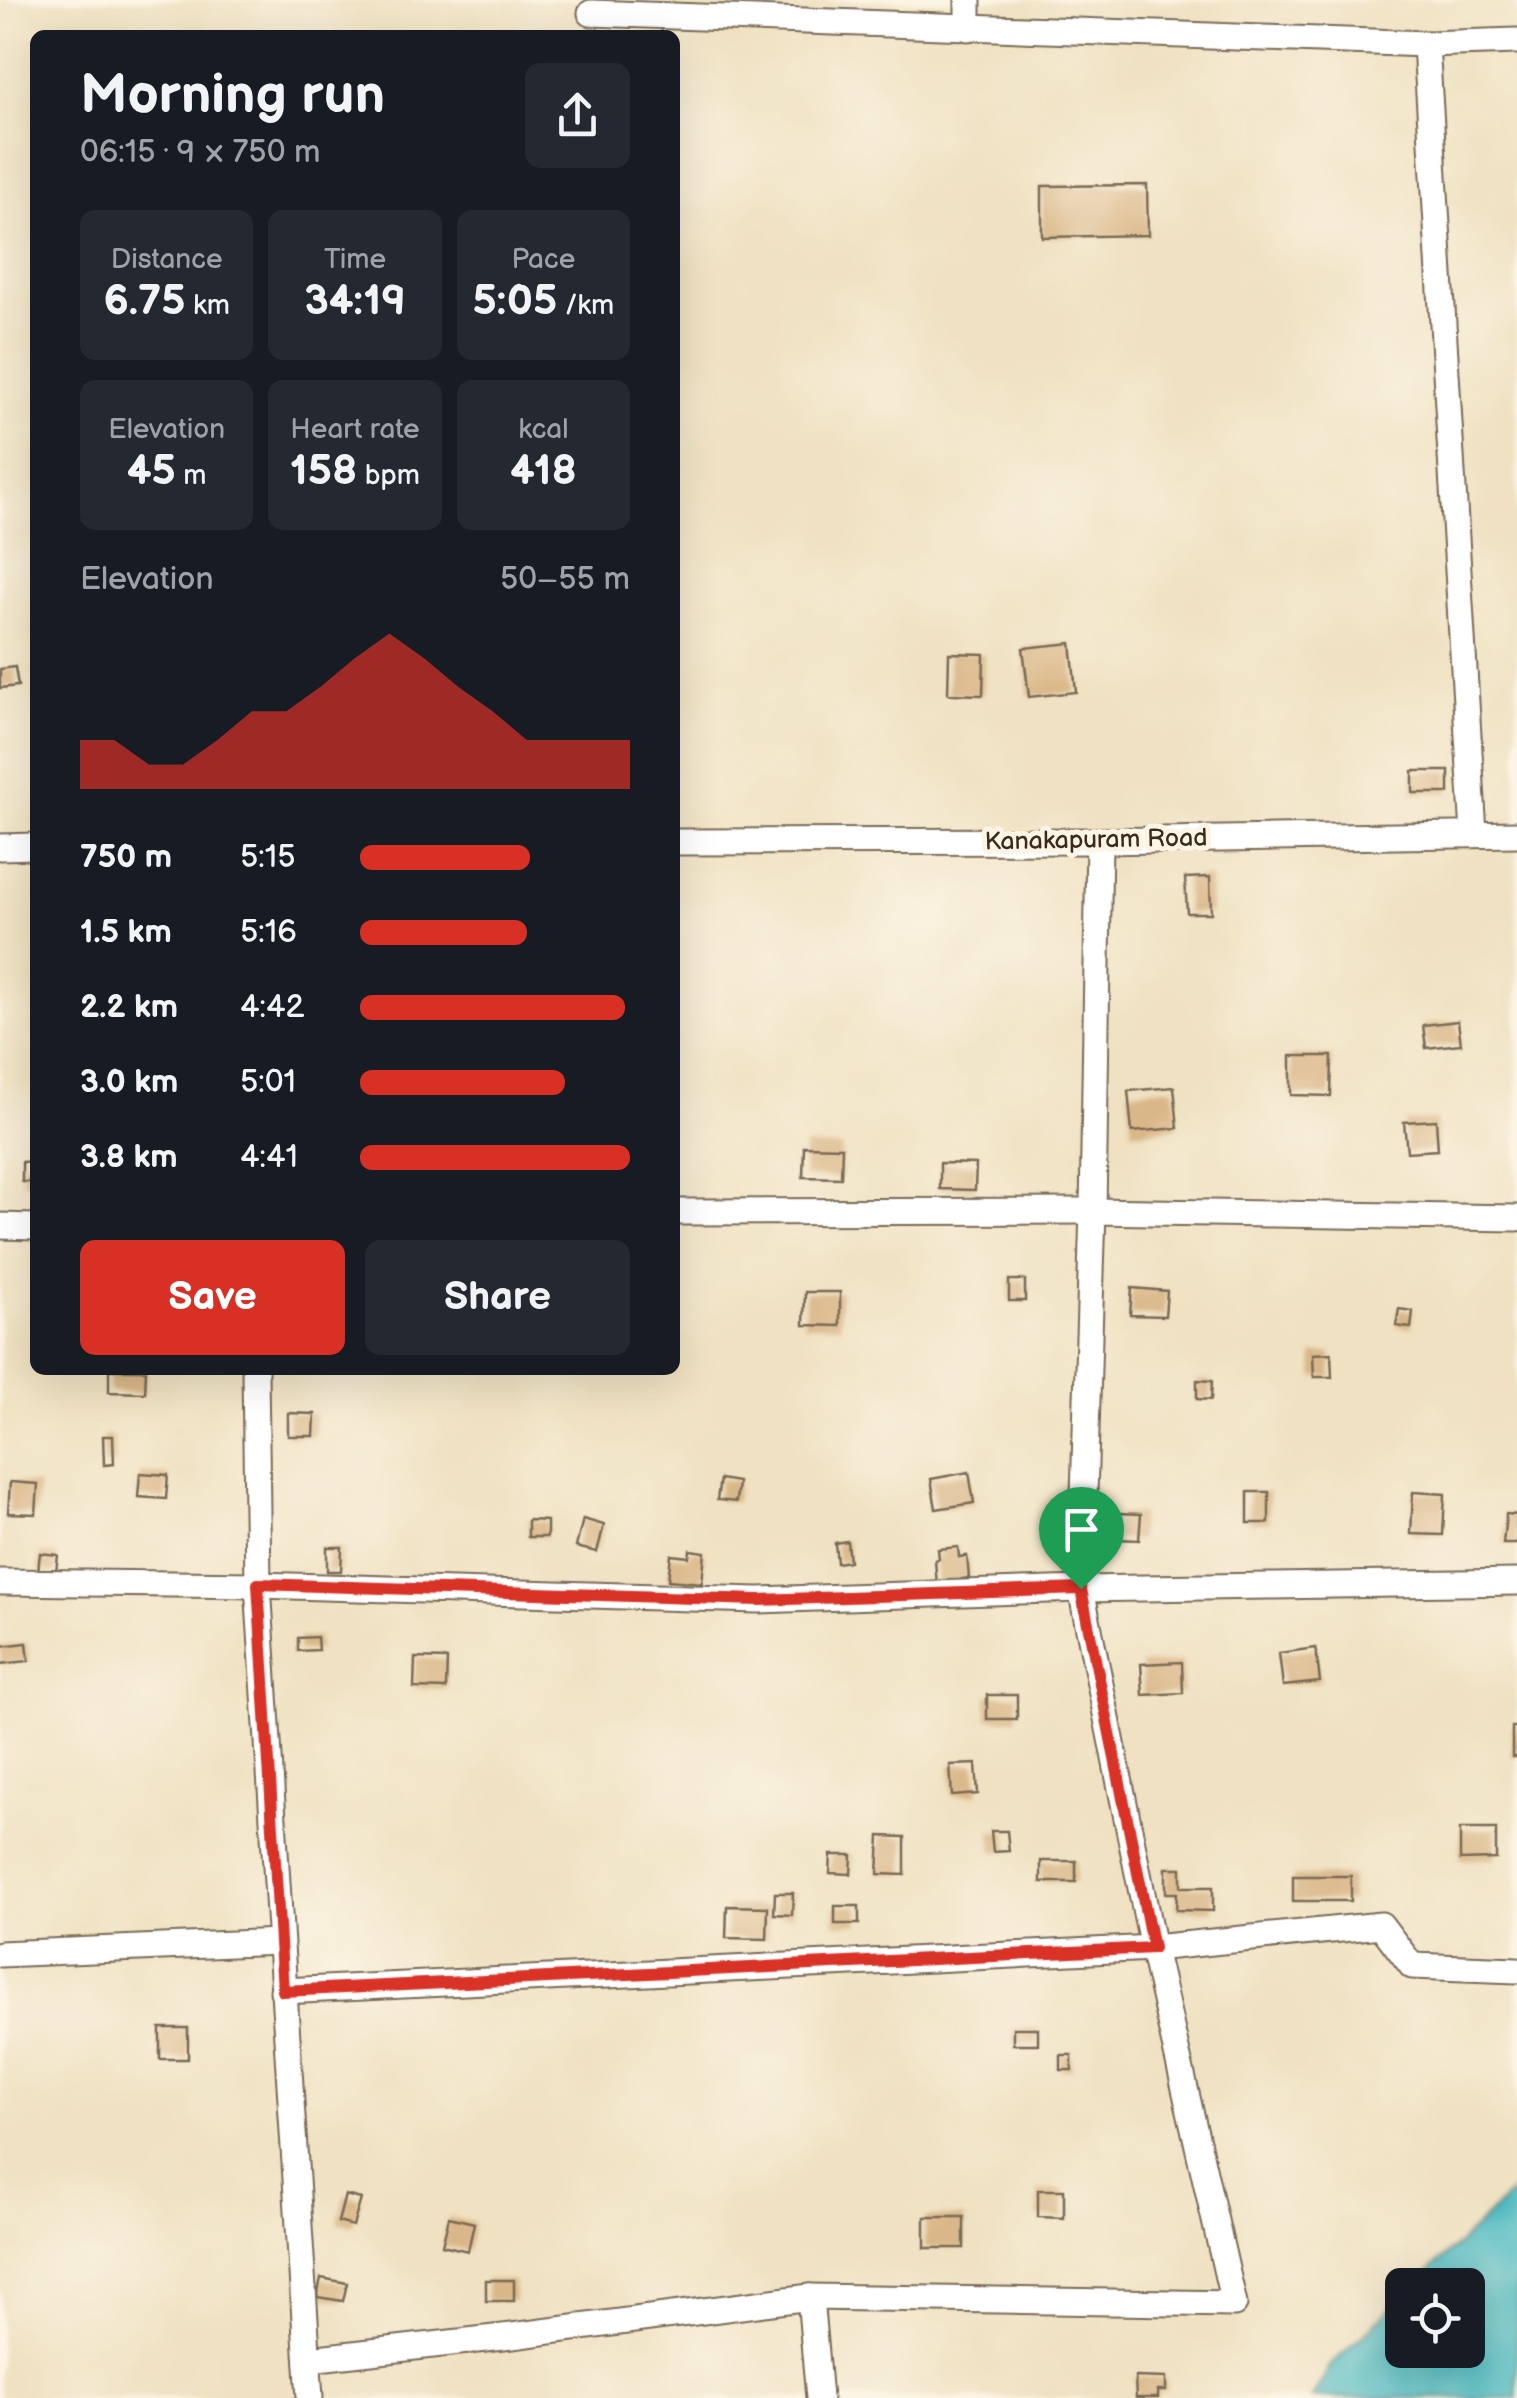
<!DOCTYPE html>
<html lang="en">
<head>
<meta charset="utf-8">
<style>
  body { margin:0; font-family:"Balsamiq Sans",sans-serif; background:#242831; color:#f1f3f6; height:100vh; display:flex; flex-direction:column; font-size:38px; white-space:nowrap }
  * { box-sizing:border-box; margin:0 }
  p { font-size:32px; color:#9ea1a6 }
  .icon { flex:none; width:55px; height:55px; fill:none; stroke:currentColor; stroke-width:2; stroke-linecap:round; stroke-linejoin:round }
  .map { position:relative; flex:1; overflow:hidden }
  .sheet { position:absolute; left:30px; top:30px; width:650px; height:1345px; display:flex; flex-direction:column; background:#171b24; border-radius:15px; box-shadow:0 10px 40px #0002 }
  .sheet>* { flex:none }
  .controls { position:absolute; left:1385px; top:2268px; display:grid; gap:20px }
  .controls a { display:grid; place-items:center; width:100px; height:100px; border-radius:15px; background:#171b24; box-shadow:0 10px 40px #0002; font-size:50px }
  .pin { position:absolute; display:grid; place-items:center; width:85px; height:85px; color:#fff; margin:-102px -42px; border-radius:50% 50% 50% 0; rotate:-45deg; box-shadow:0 0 10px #0007 }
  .pin .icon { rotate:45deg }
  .round { display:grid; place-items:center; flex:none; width:105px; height:105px; border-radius:15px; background:#242831 }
  .overview { display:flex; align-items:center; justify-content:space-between; height:170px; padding:0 50px }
  h1 { font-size:55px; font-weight:800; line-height:75px }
  .metrics { display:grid; grid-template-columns:repeat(3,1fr); gap:15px; height:170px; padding:10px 50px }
  .metrics div { display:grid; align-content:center; border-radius:15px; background:#242831; text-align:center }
  .metrics b { font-size:42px; font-weight:800 }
  .metrics small { font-size:28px; font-weight:400 }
  .metrics p { font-size:28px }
  .chart { height:280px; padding:20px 50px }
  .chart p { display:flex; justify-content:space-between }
  .chart svg { width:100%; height:180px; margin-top:10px; fill:#d93025; opacity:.7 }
  .action { display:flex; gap:20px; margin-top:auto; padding:20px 50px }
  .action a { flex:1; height:115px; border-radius:15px; background:#d93025; color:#fff; font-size:40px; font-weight:800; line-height:115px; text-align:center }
  .action a+a { background:#242831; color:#f1f3f6 }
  ul { padding:0 50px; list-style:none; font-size:32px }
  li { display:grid; grid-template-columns:160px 120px 1fr; align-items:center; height:75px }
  li i { height:25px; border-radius:12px; background:#d93025 }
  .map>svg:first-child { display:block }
</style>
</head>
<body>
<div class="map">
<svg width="1517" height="2398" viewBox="0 0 1517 2398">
  <rect width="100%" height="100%" fill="#fcf5e5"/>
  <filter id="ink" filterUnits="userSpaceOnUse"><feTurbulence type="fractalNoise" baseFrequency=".01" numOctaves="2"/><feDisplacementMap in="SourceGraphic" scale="20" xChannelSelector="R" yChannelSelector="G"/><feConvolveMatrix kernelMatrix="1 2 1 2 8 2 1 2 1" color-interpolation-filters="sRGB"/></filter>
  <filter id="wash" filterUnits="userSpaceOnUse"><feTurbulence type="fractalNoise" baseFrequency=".0048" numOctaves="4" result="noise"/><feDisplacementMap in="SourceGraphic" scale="40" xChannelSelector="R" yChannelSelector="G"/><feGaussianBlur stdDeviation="2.25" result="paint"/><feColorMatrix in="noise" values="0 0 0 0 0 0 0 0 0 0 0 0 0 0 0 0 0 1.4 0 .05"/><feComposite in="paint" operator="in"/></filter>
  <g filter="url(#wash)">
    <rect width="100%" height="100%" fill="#efe1c1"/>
    <polygon fill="#48b8c0" stroke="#42716f" stroke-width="2.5" points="1517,2188 1517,2398 1312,2398 1331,2365 1402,2297 1402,2350 1468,2350 1468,2285 1415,2285"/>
    <g id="blocks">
      <g fill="#dab788">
        <polygon points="1147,185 1148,235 1042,237 1042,186"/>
        <polygon points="1071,643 1076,692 1029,697 1023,648"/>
        <polygon points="949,653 984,654 983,695 948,694"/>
        <polygon points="15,667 18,686 0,688 0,669"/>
        <rect x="1413" y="771" width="36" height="22"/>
        <polygon points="1210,877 1211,913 1187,913 1185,878"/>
        <polygon points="1458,1021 1461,1044 1426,1048 1423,1025"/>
        <polygon points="1291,1056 1332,1056 1331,1096 1291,1095"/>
        <polygon points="1174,1087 1178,1128 1132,1132 1128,1091"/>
        <polygon points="1436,1120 1438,1150 1407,1152 1404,1122"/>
        <polygon points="804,1146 842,1147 841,1178 803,1177"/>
        <polygon points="35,1161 35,1182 22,1182 22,1162"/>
        <polygon points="940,1163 976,1164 975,1190 940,1189"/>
        <rect x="1009" y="1280" width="16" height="21"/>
        <polygon points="1132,1288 1167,1291 1165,1316 1130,1315"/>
        <polygon points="805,1292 840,1292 840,1326 804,1325"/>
        <polygon points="1399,1309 1413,1311 1411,1328 1396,1326"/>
        <polygon points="1331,1353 1332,1377 1314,1377 1313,1354"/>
        <polygon points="109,1370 146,1370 145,1393 109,1392"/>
        <polygon points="1197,1380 1212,1381 1211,1400 1197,1399"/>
        <polygon points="288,1413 315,1414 314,1436 288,1436"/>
        <polygon points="103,1436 113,1436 114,1464 104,1465"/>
        <polygon points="969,1472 974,1503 936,1509 931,1479"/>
        <polygon points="140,1473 168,1475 166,1499 138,1497"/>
        <polygon points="720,1479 738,1482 736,1502 717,1500"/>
        <polygon points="10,1482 38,1484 36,1514 8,1513"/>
        <rect x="1248" y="1492" width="21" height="31"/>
        <polygon points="1413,1492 1445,1494 1443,1535 1411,1534"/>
        <polygon points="1118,1513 1141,1514 1139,1540 1117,1539"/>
        <polygon points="1506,1514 1517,1515 1517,1544 1503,1544"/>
        <polygon points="583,1519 604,1525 597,1552 576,1547"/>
        <polygon points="528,1520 547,1521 547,1537 528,1537"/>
        <polygon points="847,1541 849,1561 837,1563 835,1543"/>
        <polygon points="327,1547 342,1547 341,1571 327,1571"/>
        <polygon points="958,1547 959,1557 967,1556 969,1578 962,1579 962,1583 937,1586 935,1560 939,1559 938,1549"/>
        <polygon points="690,1550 705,1552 702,1583 668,1580 671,1555 689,1557"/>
        <polygon points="40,1553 58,1555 56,1572 38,1571"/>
        <polygon points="317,1637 318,1650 298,1651 298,1638"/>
        <polygon points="27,1643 29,1661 0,1664 0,1646"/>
        <polygon points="1316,1648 1320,1682 1283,1686 1279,1653"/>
        <polygon points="415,1658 447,1659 446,1689 414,1688"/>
        <polygon points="1182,1662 1183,1693 1143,1695 1141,1664"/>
        <rect x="987" y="1695" width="30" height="24"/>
        <rect x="1512" y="1727" width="5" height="30"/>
        <polygon points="976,1764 978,1794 952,1796 950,1765"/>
        <polygon points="1460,1829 1496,1829 1496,1859 1460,1860"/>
        <polygon points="991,1831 1007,1831 1009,1851 993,1852"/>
        <polygon points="880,1836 905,1837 905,1875 878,1874"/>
        <polygon points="831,1855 852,1855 851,1874 830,1873"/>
        <rect x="1041" y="1861" width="35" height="21"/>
        <polygon points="1166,1868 1181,1868 1181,1887 1213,1887 1213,1911 1176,1910 1177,1893 1166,1893"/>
        <rect x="1293" y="1876" width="58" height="25"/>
        <polygon points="775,1893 793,1893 792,1915 774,1914"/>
        <polygon points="727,1906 768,1907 767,1939 726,1938"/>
        <rect x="835" y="1906" width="24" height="18"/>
        <rect x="160" y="2028" width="28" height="31"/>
        <rect x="1013" y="2028" width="25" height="16"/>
        <rect x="1061" y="2055" width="11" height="15"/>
        <polygon points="1038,2190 1064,2190 1064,2218 1038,2217"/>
        <polygon points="345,2195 361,2199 353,2226 338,2222"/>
        <polygon points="449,2217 474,2223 468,2251 442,2245"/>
        <rect x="925" y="2217" width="39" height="31"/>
        <polygon points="321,2278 347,2283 343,2301 317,2297"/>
        <rect x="486" y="2280" width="28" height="21"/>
        <polygon points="1135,2377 1166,2378 1166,2391 1158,2391 1158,2398 1136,2398"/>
      </g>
    </g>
  </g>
  <g filter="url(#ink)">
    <use href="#blocks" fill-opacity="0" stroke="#7a6a57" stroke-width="2.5"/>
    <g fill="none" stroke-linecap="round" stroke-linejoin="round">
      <defs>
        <g id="minor">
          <polyline points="968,0 968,28"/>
          <polyline points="591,13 1426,44 1517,41"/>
          <polyline points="1426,44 1474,834"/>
          <polyline points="675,842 1099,841 1517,834"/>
          <polyline points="0,847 35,846"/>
          <polyline points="675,1212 1093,1211 1517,1218"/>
          <polyline points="0,1226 35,1227"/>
          <polyline points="255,1370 258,1585 310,2398"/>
          <polyline points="0,1582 258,1585 758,1600 1081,1589 1517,1582"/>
          <polyline points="0,1954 280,1942"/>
          <polyline points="283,1991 1153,1948 1381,1925 1412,1966 1517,1970"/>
          <polyline points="810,2297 819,2398"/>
          <polyline points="309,2359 512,2336 810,2297 1234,2304 1153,1948 1081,1589 1093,1211 1099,841"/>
        </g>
      </defs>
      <use href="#minor" stroke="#7a6a57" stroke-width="29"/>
      <use href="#minor" stroke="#fff" stroke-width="25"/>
    </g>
  </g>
  <g fill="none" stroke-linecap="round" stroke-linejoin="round" filter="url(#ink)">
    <defs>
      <polygon id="route" points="258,1584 758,1600 1081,1589 1153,1948 283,1991"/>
    </defs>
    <use href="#route" stroke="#fff" stroke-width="20"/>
    <use href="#route" stroke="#d93025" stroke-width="12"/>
  </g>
  <g text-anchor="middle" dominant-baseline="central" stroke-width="10" stroke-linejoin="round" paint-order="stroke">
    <g font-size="25" fill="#3b2a1e" stroke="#fcf5e5">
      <text transform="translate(1096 840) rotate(-1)">Kanakapuram Road</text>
    </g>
  </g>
</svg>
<div class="controls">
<a><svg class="icon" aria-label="locate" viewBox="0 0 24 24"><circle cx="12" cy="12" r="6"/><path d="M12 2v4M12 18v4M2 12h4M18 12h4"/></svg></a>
</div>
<div class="pin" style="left:1081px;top:1589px;background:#1e9e55"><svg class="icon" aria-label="arrive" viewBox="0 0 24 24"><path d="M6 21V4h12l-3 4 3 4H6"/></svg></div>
<section class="sheet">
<div class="overview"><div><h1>Morning run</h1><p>06:15 · 9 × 750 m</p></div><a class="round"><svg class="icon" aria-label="share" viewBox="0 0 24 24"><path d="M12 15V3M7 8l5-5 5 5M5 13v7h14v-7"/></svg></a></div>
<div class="metrics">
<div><p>Distance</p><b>6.75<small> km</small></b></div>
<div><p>Time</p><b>34:19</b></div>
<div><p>Pace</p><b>5:05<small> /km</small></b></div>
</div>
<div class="metrics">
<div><p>Elevation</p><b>45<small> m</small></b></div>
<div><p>Heart rate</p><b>158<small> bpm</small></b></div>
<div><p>kcal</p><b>418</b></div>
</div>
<div class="chart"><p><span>Elevation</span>50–55 m</p>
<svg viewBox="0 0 160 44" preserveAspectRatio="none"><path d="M0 44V32L10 32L20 38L30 38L40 32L50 25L60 25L70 19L80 12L90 6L100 12L110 19L120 25L130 32L140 32L150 32L160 32V44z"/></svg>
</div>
<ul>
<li><b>750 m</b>5:15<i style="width:63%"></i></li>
<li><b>1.5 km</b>5:16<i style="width:62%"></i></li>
<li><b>2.2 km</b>4:42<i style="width:98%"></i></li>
<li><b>3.0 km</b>5:01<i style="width:76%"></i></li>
<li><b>3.8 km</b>4:41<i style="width:100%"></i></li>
</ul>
<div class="action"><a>Save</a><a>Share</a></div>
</section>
</div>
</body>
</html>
